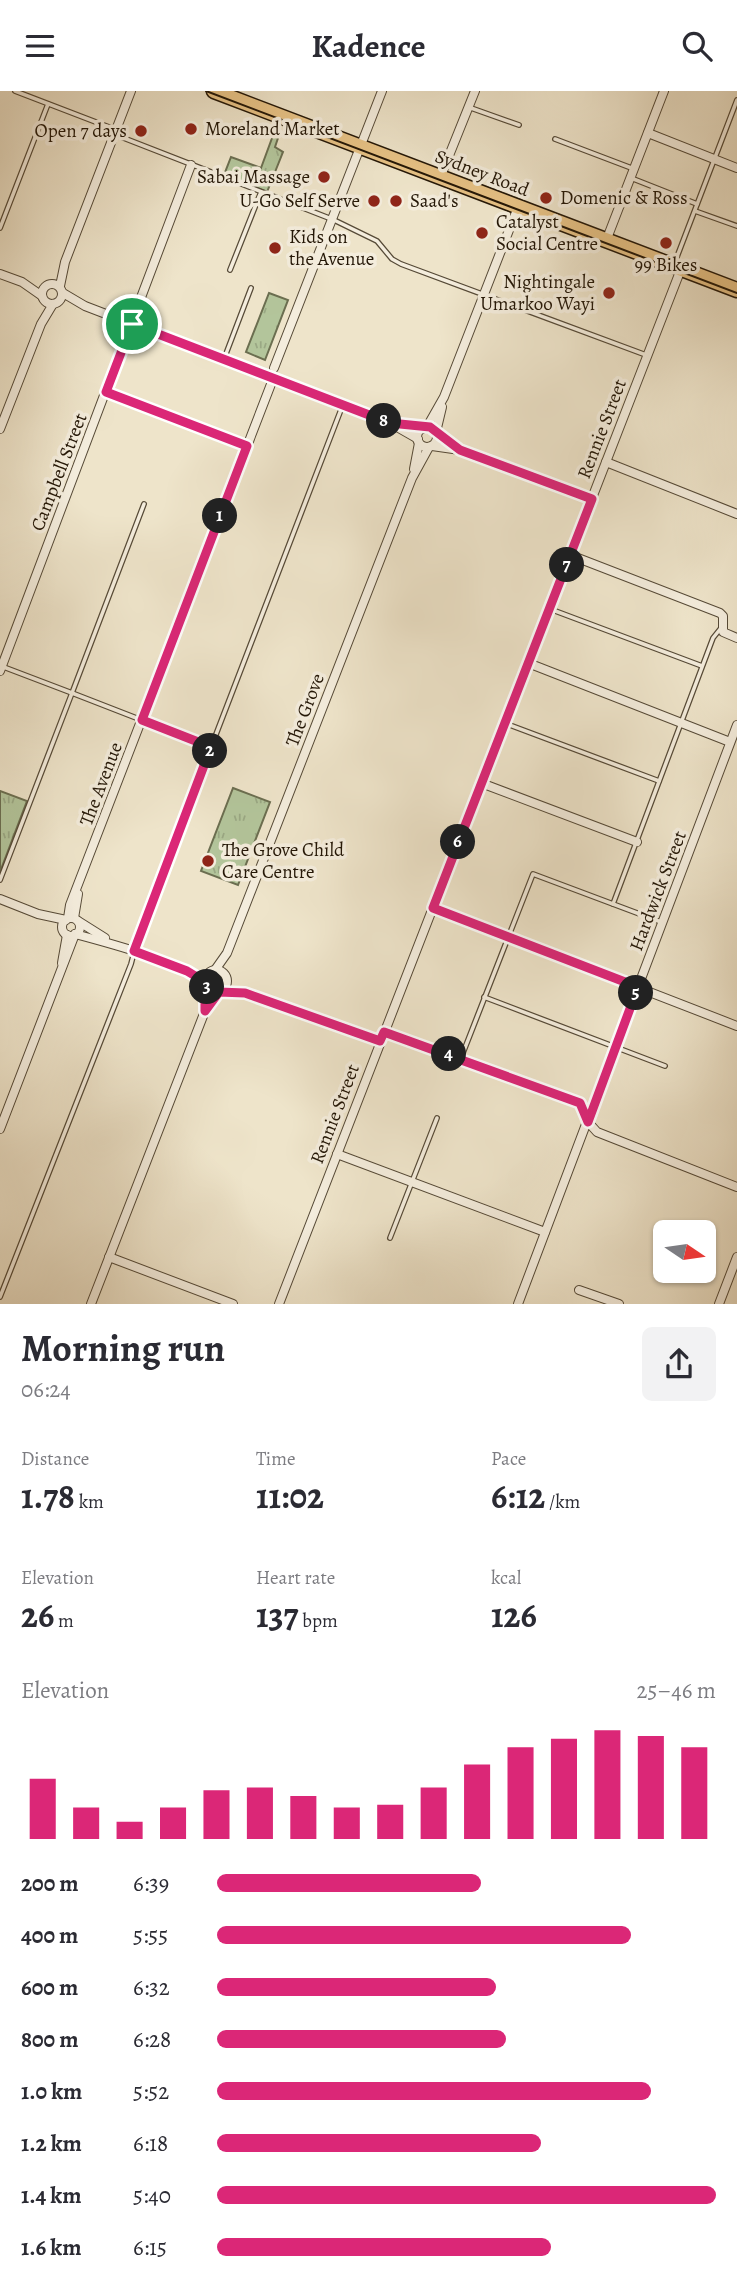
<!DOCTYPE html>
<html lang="en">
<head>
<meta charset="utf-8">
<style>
  body { margin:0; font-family:Alegreya,serif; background:#f2f2f3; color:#2b2b33; height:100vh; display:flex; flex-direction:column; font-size:26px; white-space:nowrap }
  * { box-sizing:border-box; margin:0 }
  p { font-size:23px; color:#7c7c81 }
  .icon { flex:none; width:38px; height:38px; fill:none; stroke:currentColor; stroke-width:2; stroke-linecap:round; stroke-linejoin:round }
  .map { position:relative; height:1213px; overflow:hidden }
  .details { display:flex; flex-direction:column; background:#fff; flex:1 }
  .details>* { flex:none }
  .needle { width:46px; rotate:103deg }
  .fabs { position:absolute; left:653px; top:1129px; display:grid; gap:14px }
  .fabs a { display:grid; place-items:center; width:63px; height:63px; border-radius:10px; background:#fff; box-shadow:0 2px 5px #0004; font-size:35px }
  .pin { position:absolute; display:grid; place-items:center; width:60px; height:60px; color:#fff; margin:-30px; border:4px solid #fff; border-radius:50%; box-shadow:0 2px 7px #0007 }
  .km { position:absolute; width:35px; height:35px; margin:-18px; border-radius:50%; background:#222; color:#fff; font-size:19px; line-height:35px; text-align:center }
  .round { display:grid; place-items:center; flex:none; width:74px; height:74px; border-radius:10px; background:#f2f2f3 }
  .headline { display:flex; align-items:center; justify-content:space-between; height:119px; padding:0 21px }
  h1 { font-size:38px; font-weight:700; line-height:52px }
  .stats { display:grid; grid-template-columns:repeat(3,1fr); gap:10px; height:119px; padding:7px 21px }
  .stats div { display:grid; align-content:center }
  .stats b { font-size:35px; font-weight:700 }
  .stats small { font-size:19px; font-weight:400 }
  .stats p { font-size:19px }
  .chart { height:196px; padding:14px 21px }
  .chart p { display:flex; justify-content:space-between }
  .chart svg { width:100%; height:126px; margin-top:7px; stroke:#db2777; stroke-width:6 }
  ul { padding:0 21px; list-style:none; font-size:23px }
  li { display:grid; grid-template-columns:112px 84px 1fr; align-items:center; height:52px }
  li i { height:18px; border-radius:9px; background:#db2777 }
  header { display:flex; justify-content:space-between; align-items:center; height:91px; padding:0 21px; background:#fff; font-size:32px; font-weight:700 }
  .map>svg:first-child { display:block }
</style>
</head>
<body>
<header><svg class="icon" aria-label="menu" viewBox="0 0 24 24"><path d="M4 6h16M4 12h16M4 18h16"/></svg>Kadence<svg class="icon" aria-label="search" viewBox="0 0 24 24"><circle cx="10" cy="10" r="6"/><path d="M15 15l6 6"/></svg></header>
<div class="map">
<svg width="737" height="1213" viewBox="0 0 737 1213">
  <defs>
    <pattern id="grass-tufts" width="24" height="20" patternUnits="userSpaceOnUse" patternTransform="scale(1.75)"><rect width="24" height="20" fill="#b3c59b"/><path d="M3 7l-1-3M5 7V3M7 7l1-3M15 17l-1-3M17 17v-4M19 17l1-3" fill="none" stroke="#9aa884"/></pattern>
  </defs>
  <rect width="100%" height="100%" fill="#eee4ca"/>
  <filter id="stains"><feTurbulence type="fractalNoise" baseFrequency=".00286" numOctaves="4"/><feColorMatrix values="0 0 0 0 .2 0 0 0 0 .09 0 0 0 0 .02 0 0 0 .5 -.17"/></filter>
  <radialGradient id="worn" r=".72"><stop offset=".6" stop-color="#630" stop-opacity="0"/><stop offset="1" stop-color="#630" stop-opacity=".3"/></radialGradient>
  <g fill="url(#grass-tufts)" stroke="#6b6e50" stroke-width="2">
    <polygon points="275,39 280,41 275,56 283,61 267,101 224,84 231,66 261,77"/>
    <polygon points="269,202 288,209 265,269 246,261"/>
    <polygon points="233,697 270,711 238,794 201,780"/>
    <polygon points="0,700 27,710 0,781"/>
  </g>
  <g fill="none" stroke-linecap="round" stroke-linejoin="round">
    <defs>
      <g id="lane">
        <polyline points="15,0 114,38"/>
        <polyline points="471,17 519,34"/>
        <polyline points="116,44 334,129 377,150 392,168 401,173 646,264"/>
        <polyline points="555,48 634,78"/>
        <polyline points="631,87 697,113"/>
        <polyline points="695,120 737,135"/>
        <polyline points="0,137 48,13"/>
        <polyline points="675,171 737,9"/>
        <polyline points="230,179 261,101"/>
        <polyline points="224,268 251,197"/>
        <polyline points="106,301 245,355"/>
        <polyline points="550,518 702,575"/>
        <polyline points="1,575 72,602 144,413"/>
        <polyline points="507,633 659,690"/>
        <polyline points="0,789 72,602 211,656"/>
        <polyline points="661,831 613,813 713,547 721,537"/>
        <polyline points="484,906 665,975"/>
        <polyline points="461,967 533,783 613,813"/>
        <polyline points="390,1147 437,1027"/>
        <polyline points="0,1206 131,873 138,846 342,316"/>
      </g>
      <g id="street">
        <polyline points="648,42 737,77"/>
        <polyline points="440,87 475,0"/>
        <polyline points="606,150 664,0"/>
        <polyline points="0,183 22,191 42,205"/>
        <circle cx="52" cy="203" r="10"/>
        <polyline points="60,195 65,171 131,0"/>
        <polyline points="63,202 85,215 390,332 418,348"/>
        <polyline points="274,277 382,0"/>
        <polyline points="397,333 422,338"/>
        <polyline points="427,336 444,306 518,116"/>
        <circle cx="427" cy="346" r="10"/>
        <polyline points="0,338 41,233 53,213"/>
        <polyline points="436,341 442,316"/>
        <polyline points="432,355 460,359 592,408"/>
        <polyline points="606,371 737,423"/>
        <polyline points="414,378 419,352"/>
        <polyline points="570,464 720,522 723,525 723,541 737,547"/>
        <polyline points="528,572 730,651"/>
        <polyline points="0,580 191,74"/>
        <polyline points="481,692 637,751"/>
        <polyline points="0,808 38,823 66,829"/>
        <polyline points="433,817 737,935"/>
        <polyline points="68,827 70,814 273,288"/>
        <polyline points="74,827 78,803"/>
        <circle cx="71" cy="836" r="9"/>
        <polyline points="78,830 105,847"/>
        <path d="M75 843C120 855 165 867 205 891"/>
        <polyline points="62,872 67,844"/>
        <polyline points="215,879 227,862 412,387 429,356"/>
        <circle cx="216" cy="890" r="11"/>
        <polyline points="222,900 245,902 380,950"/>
        <polyline points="384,941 580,1012 588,1031 597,1041 737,1096"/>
        <polyline points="0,1038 75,843"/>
        <polyline points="337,1063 545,1141"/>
        <polyline points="109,1166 233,1213"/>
        <polyline points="579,1199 619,1213"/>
        <polyline points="91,1213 205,920 207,896"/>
        <polyline points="279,1213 681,178"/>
        <polyline points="518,1213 737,634"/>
        <polyline points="719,1213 737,1166"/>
      </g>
      <polyline id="highway" points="214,0 737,199"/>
    </defs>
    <use href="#lane" stroke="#564a37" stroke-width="6"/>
    <use href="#street" stroke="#564a37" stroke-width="10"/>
    <use href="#highway" stroke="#231606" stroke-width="17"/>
    <use href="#lane" stroke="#f4eddd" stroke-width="3.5"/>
    <use href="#street" stroke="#f4eddd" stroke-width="8"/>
    <use href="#highway" stroke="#e7c285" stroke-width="14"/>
    <polyline stroke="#231606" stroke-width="2" points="206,0 737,202"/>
  </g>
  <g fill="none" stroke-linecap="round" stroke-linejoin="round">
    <defs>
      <polygon id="route" points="132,233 390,332 430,336 460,359 592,408 433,817 638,896 588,1031 580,1012 384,941 380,950 245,902 219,901 205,920 205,891 187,880 134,860 211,656 142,629 247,355 106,301"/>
    </defs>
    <use href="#route" stroke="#fff" stroke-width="14"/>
    <use href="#route" stroke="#db2777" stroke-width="9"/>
  </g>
  <g fill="#8f2418" stroke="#f4eddd" stroke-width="2.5">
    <circle cx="191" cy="38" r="7"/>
    <circle cx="141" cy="40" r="7"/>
    <circle cx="324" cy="86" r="7"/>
    <circle cx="546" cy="107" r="7"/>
    <circle cx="374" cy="110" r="7"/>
    <circle cx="396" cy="110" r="7"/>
    <circle cx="482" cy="142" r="7"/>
    <circle cx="666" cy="152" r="7"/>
    <circle cx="275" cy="157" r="7"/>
    <circle cx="609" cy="202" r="7"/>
    <circle cx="208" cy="770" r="7"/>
  </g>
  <g text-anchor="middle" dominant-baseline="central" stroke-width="7" stroke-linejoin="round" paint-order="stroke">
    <g font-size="19" fill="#231606" stroke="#f4eddd" text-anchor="start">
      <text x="205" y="38">Moreland Market</text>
      <text x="127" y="40" text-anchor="end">Open 7 days</text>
      <text x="310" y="86" text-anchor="end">Sabai Massage</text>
      <text x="560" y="107">Domenic &amp; Ross</text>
      <text x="360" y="110" text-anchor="end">U-Go Self Serve</text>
      <text x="410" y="110">Saad's</text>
      <text x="496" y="131">Catalyst<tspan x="496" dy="22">Social Centre</tspan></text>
      <text x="289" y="146">Kids on<tspan x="289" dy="22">the Avenue</tspan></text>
      <text x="666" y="174" text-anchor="middle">99 Bikes</text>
      <text x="595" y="191" text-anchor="end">Nightingale<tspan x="595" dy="22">Umarkoo Wayi</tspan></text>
      <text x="222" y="759">The Grove Child<tspan x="222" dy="22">Care Centre</tspan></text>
    </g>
    <g font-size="19" fill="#231606" stroke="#f4eddd">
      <text transform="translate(482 82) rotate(21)">Sydney Road</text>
      <text transform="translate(602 338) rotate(-69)">Rennie Street</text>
      <text transform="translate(59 381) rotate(-69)">Campbell Street</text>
      <text transform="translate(305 619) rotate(-69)">The Grove</text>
      <text transform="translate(101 693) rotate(-69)">The Avenue</text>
      <text transform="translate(658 800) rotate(-69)">Hardwick Street</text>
      <text transform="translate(335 1023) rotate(-69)">Rennie Street</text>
    </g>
  </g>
  <rect width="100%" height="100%" filter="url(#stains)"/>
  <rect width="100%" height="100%" fill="url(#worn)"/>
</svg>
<div class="fabs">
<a><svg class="needle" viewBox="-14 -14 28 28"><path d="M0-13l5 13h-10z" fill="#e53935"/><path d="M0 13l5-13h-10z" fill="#7c7c81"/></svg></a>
</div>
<div class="pin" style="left:132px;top:233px;background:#1e9e55"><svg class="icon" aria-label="arrive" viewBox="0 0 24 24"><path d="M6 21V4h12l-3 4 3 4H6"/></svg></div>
<b class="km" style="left:220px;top:425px">1</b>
<b class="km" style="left:210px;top:660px">2</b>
<b class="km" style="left:207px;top:896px">3</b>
<b class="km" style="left:449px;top:963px">4</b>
<b class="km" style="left:636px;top:902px">5</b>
<b class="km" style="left:458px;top:751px">6</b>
<b class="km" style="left:567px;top:474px">7</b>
<b class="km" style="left:384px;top:330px">8</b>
</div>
<section class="details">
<div class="headline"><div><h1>Morning run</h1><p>06:24</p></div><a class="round"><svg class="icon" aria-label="share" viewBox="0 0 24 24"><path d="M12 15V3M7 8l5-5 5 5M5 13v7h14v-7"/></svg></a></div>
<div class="stats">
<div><p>Distance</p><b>1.78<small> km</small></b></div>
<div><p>Time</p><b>11:02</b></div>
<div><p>Pace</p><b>6:12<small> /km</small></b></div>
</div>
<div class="stats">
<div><p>Elevation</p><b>26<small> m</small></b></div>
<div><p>Heart rate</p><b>137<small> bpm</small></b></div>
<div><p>kcal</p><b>126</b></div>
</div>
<div class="chart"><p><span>Elevation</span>25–46 m</p>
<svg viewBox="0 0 160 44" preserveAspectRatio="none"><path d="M5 44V23M15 44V33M25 44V38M35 44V33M45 44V27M55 44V26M65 44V29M75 44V33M85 44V32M95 44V26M105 44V18M115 44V12M125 44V9M135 44V6M145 44V8M155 44V12"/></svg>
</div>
<ul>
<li><b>200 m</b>6:39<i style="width:53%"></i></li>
<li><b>400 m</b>5:55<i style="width:83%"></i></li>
<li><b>600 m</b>6:32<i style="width:56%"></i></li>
<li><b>800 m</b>6:28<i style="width:58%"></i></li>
<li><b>1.0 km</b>5:52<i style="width:87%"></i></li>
<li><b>1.2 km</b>6:18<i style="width:65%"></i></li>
<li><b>1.4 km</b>5:40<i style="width:100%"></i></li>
<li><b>1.6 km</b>6:15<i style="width:67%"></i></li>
</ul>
</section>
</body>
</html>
